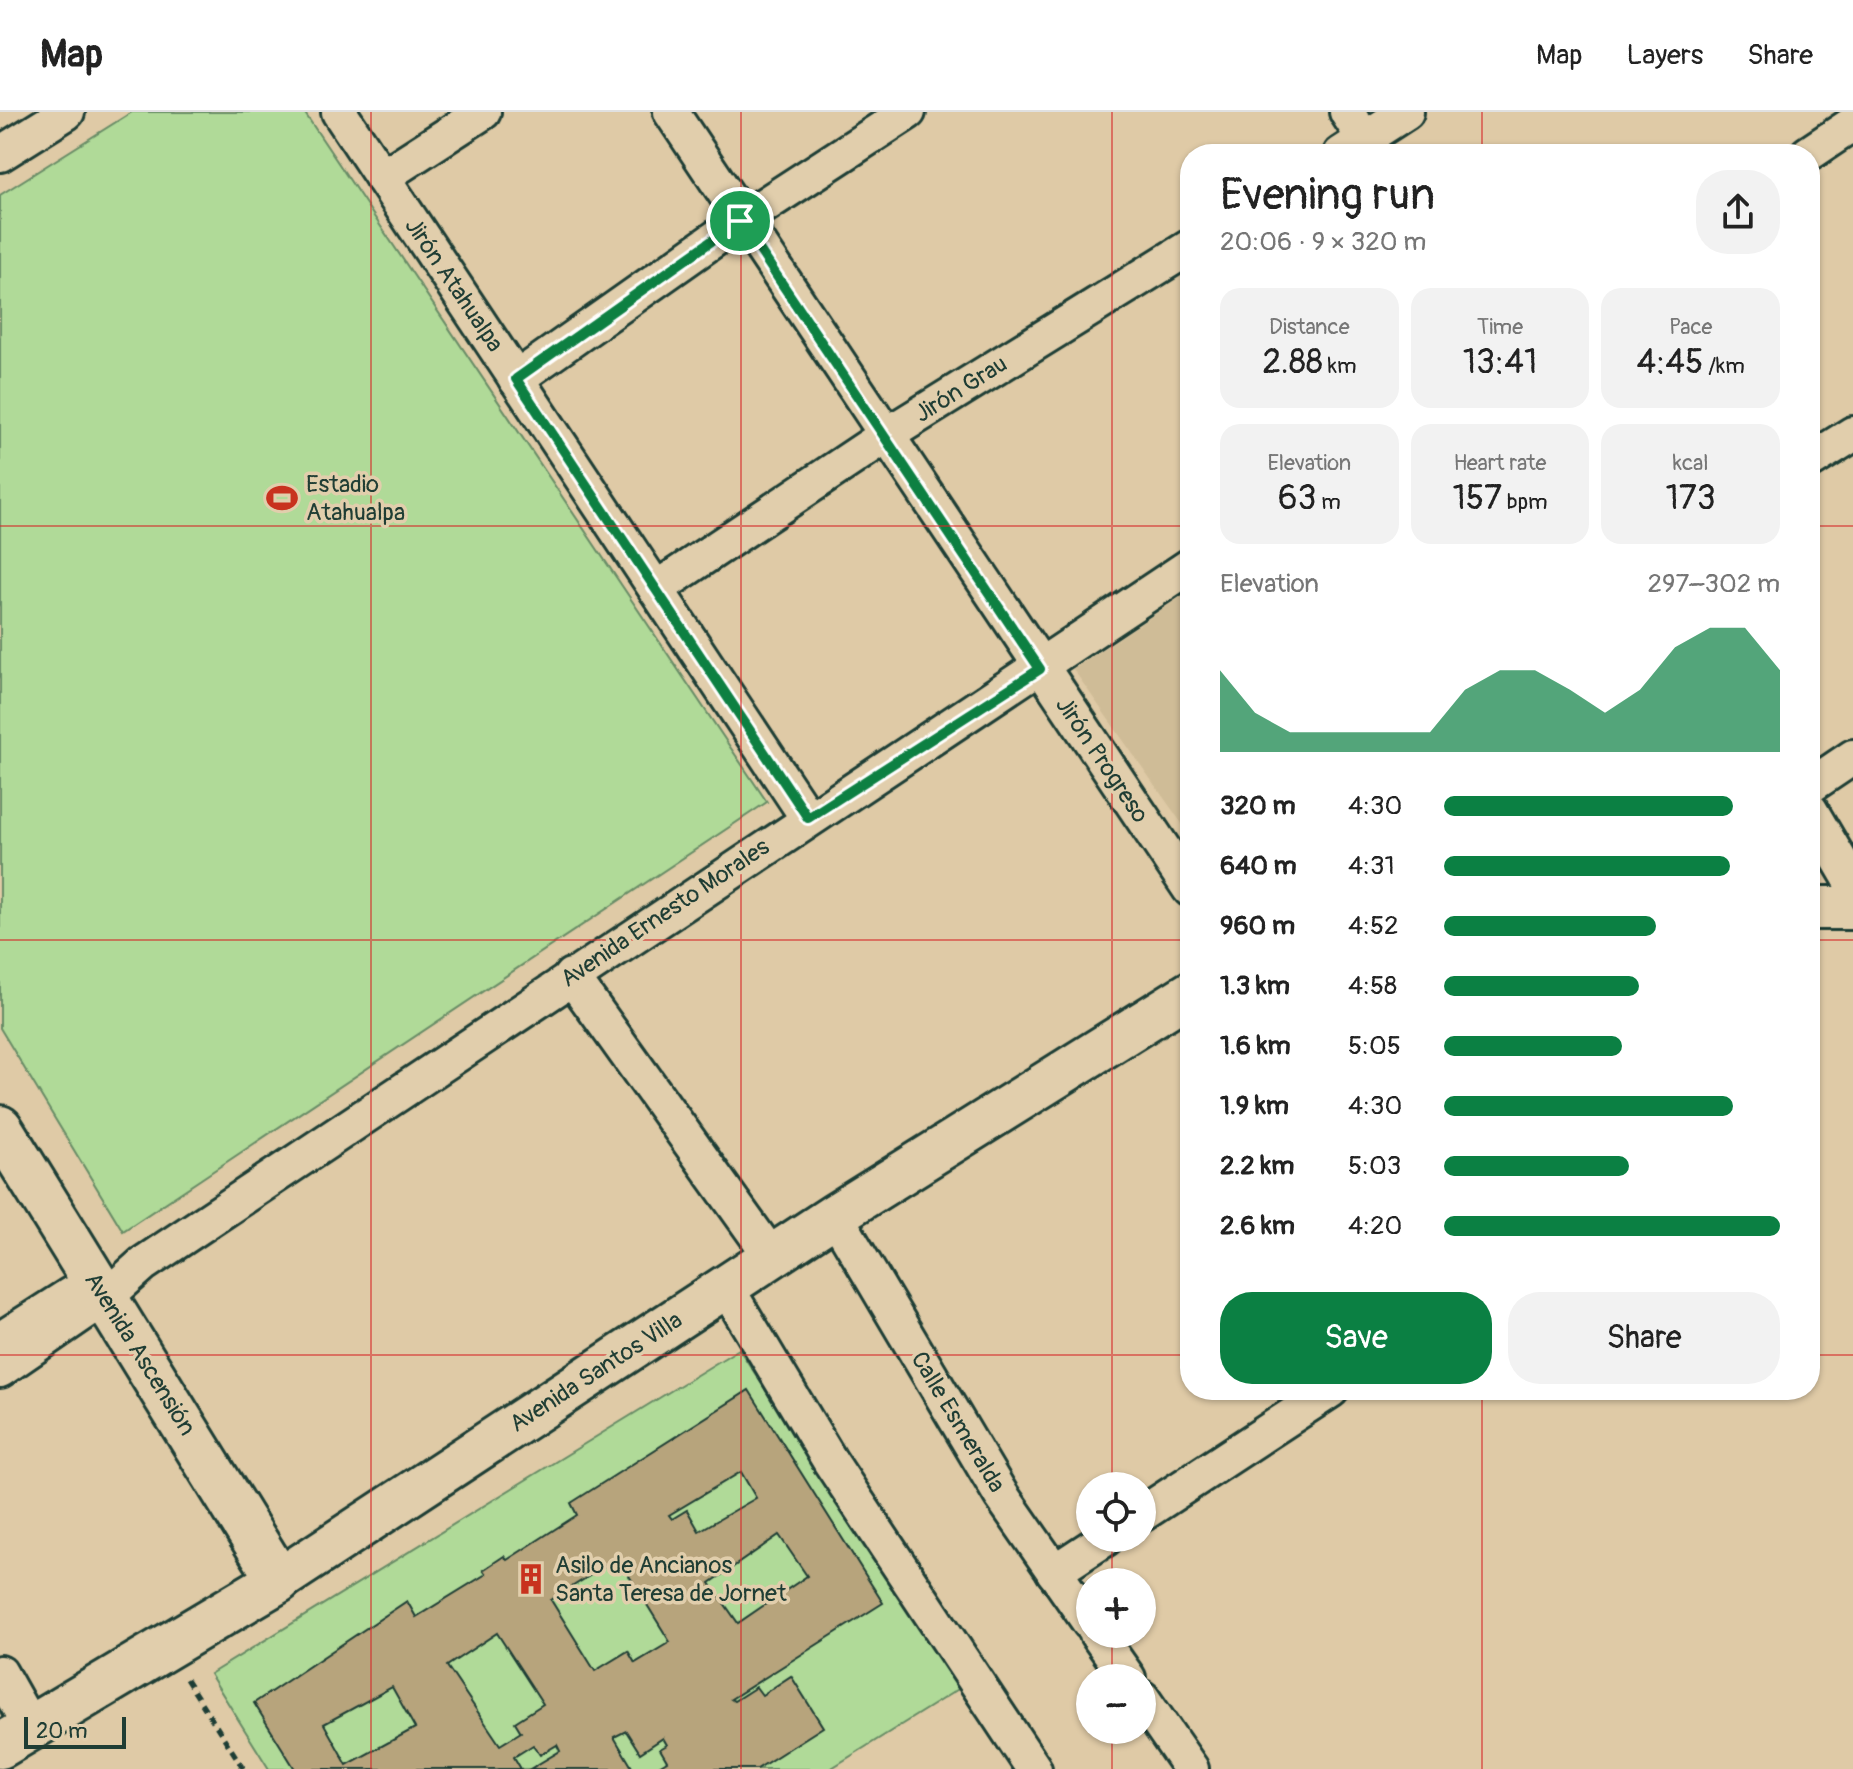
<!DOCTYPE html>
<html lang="en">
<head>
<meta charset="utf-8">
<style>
  body { margin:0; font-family:Pangolin,sans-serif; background:#f2f2f2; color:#222; height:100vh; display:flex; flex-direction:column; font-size:30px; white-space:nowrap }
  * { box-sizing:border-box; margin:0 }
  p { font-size:26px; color:#767676 }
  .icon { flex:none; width:44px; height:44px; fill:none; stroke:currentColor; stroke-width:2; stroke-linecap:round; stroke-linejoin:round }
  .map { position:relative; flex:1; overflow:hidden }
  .drawer { position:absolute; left:1180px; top:32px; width:640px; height:1256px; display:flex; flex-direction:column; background:#fff; border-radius:32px; box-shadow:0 2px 6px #0004 }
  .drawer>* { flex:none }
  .fabs { position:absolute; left:1076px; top:1360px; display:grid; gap:16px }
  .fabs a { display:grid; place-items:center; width:80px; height:80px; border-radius:50%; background:#fff; box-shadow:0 2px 6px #0004; font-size:40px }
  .scale { position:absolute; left:24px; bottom:20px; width:102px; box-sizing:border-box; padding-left:8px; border:4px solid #1f3d34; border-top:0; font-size:22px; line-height:28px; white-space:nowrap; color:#1f3d34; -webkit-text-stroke:6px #e1ceac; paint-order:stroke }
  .pin { position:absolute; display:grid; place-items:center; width:68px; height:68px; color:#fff; margin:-34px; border:4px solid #fff; border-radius:50%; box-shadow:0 2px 8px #0007 }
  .round { display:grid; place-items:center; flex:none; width:84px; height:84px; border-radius:32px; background:#f2f2f2 }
  .head { display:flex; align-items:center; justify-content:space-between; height:136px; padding:0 40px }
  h1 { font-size:44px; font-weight:600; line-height:60px }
  .figures { display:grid; grid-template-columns:repeat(3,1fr); gap:12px; height:136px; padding:8px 40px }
  .figures div { display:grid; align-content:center; border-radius:20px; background:#f2f2f2; text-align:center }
  .figures b { font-size:34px; font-weight:600 }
  .figures small { font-size:22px; font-weight:400 }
  .figures p { font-size:22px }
  .chart { height:224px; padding:16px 40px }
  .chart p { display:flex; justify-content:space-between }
  .chart svg { width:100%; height:144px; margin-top:8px; fill:#0b8043; opacity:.7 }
  .cta { display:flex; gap:16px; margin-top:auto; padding:16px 40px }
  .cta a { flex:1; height:92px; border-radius:32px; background:#0b8043; color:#fff; font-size:32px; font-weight:600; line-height:92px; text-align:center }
  .cta a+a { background:#f2f2f2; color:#222 }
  ul { padding:0 40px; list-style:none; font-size:26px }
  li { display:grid; grid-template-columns:128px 96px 1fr; align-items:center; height:60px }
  li i { height:20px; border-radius:10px; background:#0b8043 }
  header { display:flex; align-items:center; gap:48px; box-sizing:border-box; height:112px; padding:0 40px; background:#fff; border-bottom:2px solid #e0e0e0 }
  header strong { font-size:38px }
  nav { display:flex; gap:44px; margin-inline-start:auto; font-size:28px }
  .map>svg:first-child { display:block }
</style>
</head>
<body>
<header>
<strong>Map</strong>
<nav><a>Map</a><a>Layers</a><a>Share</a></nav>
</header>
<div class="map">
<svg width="1853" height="1657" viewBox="0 0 1853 1657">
  <rect width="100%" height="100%" fill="#dfcaa6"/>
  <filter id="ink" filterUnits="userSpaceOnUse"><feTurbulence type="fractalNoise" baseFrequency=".0125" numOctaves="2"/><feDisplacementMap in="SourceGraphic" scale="16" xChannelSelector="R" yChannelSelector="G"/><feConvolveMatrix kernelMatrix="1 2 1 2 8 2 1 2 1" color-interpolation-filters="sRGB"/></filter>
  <g filter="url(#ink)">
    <polygon fill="#cfbc97" points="1190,479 1190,723 1073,557"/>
    <g fill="#b0da98" stroke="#688c66" stroke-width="2">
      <polygon points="132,0 304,0 767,690 123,1119 0,916 0,83"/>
      <polygon points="739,1237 960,1576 830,1657 269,1657 210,1562"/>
    </g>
    <path fill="#b7a47c" stroke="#1f3d34" stroke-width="2" fill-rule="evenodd" d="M749 1278 883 1491 731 1587 734 1589 756 1575 762 1583 791 1564 823 1615 757 1657H654L667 1649 660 1637 667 1633 663 1626 640 1641 626 1619 614 1625 633 1657H530L560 1639 557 1633 540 1643 533 1633 514 1645 521 1657H295L254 1591 407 1489 416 1505 486 1462 483 1458 504 1444 507 1448 577 1403 571 1391ZM741 1360 756 1386 699 1419 687 1398 672 1407 669 1403ZM779 1423 807 1464 738 1511 710 1471ZM618 1446 670 1530 635 1551 628 1539 595 1559 551 1488ZM497 1521 543 1592 515 1610 521 1620 500 1633 447 1554ZM392 1575 415 1616 347 1653 324 1612Z"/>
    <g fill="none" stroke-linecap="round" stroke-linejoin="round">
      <defs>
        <g id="minor">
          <polyline points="339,0 808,706"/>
          <polyline points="671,0 1190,777"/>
          <polyline points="1347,0 1374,42"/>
          <polyline points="0,42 67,0"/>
          <polyline points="1341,42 1406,0"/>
          <polyline points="1808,42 1853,12"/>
          <polyline points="382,65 483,0"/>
          <polyline points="516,267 740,109 908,0"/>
          <polyline points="1810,349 1853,322"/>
          <polyline points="656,477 885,324 1190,135"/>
          <polyline points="1810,674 1853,645"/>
          <polyline points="1810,698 1853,771"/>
          <polyline points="571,864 772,1145"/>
          <polyline points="835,1103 1001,1383 1090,1511"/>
          <polyline points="726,1175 830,1349 1034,1657"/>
          <polyline points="0,1228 70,1183"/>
          <polyline points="0,1258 105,1186 143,1152 1190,454"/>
          <polyline points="1142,1402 1331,1278"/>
          <polyline points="1054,1460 1106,1426"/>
          <polyline points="1097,1522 1128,1566"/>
          <polyline points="0,1561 31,1616"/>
          <polyline points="1142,1586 1191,1657"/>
        </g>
        <g id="major">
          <polyline points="1810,796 1853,796"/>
          <polyline points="279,1468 835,1103 1190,881"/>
        </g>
        <polyline id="highway" points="0,1016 279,1468 0,1634"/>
      </defs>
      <use href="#minor" stroke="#1f3d34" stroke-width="40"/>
      <use href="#major" stroke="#1f3d34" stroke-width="48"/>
      <use href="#highway" stroke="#1f3d34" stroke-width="50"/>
      <polyline stroke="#1f3d34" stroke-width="5" stroke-dasharray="8 6" stroke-linecap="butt" points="186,1567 244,1657"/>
      <use href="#minor" stroke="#e1ceac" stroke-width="34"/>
      <use href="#major" stroke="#e1ceac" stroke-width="42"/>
      <use href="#highway" stroke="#e1ceac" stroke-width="44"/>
    </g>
  </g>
  <g fill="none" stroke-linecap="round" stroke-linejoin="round" filter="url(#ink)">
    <defs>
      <polygon id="route" points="740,109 1040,557 808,706 516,267"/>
    </defs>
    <use href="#route" stroke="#fff" stroke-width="16"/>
    <use href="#route" stroke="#0b8043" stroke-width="10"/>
  </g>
  <path fill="none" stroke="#d62828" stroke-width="2" stroke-opacity="0.55" d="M371 0V1657M741 0V1657M1112 0V1374M1482 0V42M0 414H1190M1810 414H1853M0 828H1190M1810 828H1853M0 1243H1190M1810 1243H1853M1482 1278V1657M1112 1426V1470M1112 1522V1566M1112 1618V1657"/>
  <defs>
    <symbol id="stadium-bare" viewBox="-9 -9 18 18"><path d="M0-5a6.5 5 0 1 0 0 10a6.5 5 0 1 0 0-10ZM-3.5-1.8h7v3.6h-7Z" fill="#c8321e" stroke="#e1ceac" stroke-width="2.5" paint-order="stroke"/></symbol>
    <symbol id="building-bare" viewBox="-9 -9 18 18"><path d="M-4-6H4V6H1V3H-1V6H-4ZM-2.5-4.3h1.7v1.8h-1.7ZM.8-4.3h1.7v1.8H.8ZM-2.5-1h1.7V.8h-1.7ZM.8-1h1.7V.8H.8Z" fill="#c8321e" stroke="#e1ceac" stroke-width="2.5" paint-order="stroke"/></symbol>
  </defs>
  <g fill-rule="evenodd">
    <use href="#stadium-bare" x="260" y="364" width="44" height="44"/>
    <use href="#building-bare" x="509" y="1445" width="44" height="44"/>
  </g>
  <g text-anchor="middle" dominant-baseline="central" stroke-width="7" stroke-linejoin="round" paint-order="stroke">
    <g font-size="24" fill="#1f3d34" stroke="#e1ceac">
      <text transform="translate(454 173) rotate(56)">Jirón Atahualpa</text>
      <text transform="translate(961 277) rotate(-32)">Jirón Grau</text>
      <text transform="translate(1102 648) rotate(56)">Jirón Progreso</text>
      <text transform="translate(665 801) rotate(-34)">Avenida Ernesto Morales</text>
      <text transform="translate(140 1242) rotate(58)">Avenida Ascensión</text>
      <text transform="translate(596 1260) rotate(-33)">Avenida Santos Villa</text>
      <text transform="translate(958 1310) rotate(59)">Calle Esmeralda</text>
    </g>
    <g font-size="24" fill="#1f3d34" stroke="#e1ceac" text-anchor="start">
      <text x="306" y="372">Estadio<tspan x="306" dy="28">Atahualpa</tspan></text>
      <text x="555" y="1453">Asilo de Ancianos<tspan x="555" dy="28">Santa Teresa de Jornet</tspan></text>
    </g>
  </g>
</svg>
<div class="fabs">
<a><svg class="icon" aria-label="locate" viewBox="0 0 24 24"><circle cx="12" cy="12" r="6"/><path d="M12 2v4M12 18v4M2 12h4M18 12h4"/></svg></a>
<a>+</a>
<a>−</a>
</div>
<div class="scale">20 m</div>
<div class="pin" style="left:740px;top:109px;background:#1e9e55"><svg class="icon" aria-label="arrive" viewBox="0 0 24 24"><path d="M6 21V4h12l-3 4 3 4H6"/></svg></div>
<section class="drawer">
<div class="head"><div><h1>Evening run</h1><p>20:06 · 9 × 320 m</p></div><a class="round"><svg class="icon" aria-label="share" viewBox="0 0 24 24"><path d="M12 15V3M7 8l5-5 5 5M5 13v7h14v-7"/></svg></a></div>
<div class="figures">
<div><p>Distance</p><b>2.88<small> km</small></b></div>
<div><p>Time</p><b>13:41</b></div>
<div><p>Pace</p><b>4:45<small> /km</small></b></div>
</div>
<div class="figures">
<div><p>Elevation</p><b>63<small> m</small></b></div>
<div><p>Heart rate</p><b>157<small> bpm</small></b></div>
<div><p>kcal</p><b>173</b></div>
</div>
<div class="chart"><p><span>Elevation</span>297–302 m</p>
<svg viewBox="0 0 160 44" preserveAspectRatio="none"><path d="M0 44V19L10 32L20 38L30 38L40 38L50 38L60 38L70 25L80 19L90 19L100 25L110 32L120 25L130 12L140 6L150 6L160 19V44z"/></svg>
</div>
<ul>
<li><b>320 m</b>4:30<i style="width:86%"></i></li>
<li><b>640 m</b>4:31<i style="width:85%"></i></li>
<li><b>960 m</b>4:52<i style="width:63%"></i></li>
<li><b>1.3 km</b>4:58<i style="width:58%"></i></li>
<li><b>1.6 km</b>5:05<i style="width:53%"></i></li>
<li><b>1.9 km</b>4:30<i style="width:86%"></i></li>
<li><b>2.2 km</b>5:03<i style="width:55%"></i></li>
<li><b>2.6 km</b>4:20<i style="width:100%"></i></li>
</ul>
<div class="cta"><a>Save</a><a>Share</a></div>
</section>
</div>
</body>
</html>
